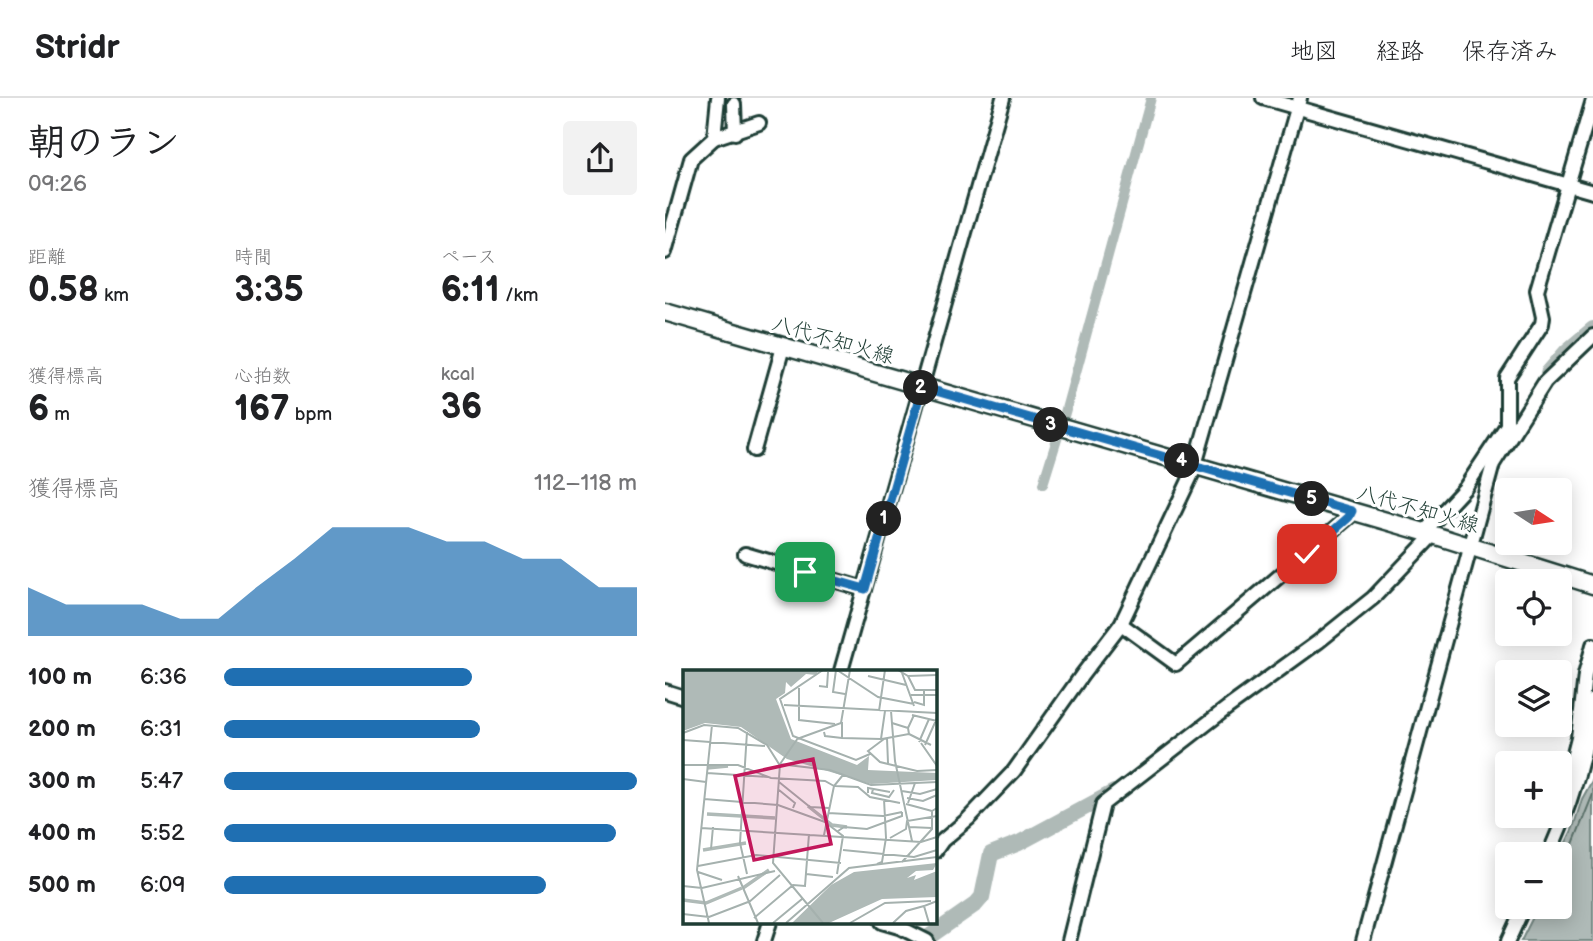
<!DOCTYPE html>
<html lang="ja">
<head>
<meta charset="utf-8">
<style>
  body { margin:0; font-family:"Balsamiq Sans","Klee One",sans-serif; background:#f2f2f2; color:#202124; height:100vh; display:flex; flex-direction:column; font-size:26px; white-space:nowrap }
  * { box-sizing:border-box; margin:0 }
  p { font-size:23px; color:#757577 }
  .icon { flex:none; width:38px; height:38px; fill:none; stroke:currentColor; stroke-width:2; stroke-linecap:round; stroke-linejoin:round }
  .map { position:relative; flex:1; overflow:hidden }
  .details { display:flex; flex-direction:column; background:#fff; width:665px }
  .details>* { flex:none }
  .needle { width:46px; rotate:102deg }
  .tools { position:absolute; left:830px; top:380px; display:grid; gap:14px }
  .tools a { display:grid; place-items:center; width:77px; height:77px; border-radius:7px; background:#fff; box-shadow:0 4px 18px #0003; font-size:35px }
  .pin { position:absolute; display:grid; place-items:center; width:60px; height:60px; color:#fff; margin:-30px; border-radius:14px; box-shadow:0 4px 10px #0006 }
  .km { position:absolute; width:35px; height:35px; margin:-18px; border-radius:50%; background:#222; color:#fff; font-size:19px; line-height:35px; text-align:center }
  .round { display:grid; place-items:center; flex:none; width:74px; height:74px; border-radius:7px; background:#f2f2f2 }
  .overview { display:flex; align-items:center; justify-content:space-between; height:119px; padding:0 28px }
  h1 { font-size:38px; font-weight:600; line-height:52px }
  .figures { display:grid; grid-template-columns:repeat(3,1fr); gap:10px; height:119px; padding:7px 28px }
  .figures div { display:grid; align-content:center }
  .figures b { font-size:35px; font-weight:600 }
  .figures small { font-size:19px; font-weight:400 }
  .figures p { font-size:19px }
  .chart { height:196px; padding:14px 28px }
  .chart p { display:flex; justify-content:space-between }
  .chart svg { width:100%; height:126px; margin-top:7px; fill:#1f6fb2; opacity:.7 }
  ul { padding:0 28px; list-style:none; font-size:23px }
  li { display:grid; grid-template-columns:112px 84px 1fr; align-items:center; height:52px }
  li i { height:18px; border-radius:9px; background:#1f6fb2 }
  header { display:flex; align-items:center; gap:42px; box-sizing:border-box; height:98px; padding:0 35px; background:#fff; border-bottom:2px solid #e0e0e0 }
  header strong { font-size:33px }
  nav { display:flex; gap:38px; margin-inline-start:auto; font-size:24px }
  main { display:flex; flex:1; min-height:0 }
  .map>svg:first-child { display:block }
</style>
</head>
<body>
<header>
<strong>Stridr</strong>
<nav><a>地図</a><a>経路</a><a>保存済み</a></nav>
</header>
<main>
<section class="details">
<div class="overview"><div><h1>朝のラン</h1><p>09:26</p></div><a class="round"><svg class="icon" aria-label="share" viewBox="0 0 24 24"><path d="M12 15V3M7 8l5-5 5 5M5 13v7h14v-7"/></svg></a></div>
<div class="figures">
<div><p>距離</p><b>0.58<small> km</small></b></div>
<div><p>時間</p><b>3:35</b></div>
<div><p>ペース</p><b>6:11<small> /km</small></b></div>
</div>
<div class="figures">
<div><p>獲得標高</p><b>6<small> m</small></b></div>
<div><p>心拍数</p><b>167<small> bpm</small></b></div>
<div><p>kcal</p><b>36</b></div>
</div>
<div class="chart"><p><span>獲得標高</span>112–118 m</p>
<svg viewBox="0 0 160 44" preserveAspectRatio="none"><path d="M0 44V27L10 33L20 33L30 33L40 38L50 38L60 27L70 17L80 6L90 6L100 6L110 11L120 11L130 17L140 17L150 27L160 27V44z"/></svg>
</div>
<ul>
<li><b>100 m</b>6:36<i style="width:60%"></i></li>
<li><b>200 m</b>6:31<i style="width:62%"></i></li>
<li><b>300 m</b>5:47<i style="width:100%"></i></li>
<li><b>400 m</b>5:52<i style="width:95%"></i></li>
<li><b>500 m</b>6:09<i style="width:78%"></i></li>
</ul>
</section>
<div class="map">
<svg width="928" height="843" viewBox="0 0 928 843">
  <rect width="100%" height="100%" fill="#fff"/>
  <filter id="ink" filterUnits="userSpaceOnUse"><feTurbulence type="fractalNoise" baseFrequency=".0143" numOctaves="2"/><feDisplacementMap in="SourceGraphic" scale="14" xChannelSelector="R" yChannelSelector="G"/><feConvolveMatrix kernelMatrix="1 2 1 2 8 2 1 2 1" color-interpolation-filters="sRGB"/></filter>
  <g filter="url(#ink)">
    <polygon fill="#afbab7" stroke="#758883" stroke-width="2" points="928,681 928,843 856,843 873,809 894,808 894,759 908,730 917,701"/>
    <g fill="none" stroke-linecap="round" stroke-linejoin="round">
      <polyline stroke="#596f68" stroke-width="2" points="894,763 900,762 904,756 928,696"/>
      <g stroke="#afbab7" stroke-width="10">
        <polyline points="398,322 486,0"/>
        <polyline points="378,386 393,338"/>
      </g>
      <g stroke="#afbab7" stroke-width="16">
        <polyline points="883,275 902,253 928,231"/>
        <polyline points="258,843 311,806 317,799 326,756 354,745 449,694"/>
      </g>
      <defs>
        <g id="minor">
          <polyline points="598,0 928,94"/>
          <polyline points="69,6 70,35"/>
          <polyline points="49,40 94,25"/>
          <polyline points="0,154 26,61 49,40 53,0"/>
          <polyline points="89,352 118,249"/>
          <polyline points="759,434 800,390 842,327 842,280 877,226 878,219 872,192 928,2"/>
          <polyline points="80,456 199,491"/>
          <polyline points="456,526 511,566 684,419 687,413"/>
          <polyline points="176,573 338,0"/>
          <polyline points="0,593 19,599"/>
          <polyline points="894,715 913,640 920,577 928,547"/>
          <polyline points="270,753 277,743 303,721 349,673 417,577 456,526 528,374 635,0"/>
          <path d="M884 756C906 706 922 656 928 602"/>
          <polyline points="217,824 234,829 262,843"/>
          <polyline points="99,843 105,824"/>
          <polyline points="404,843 438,706 562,610 653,544 708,500 768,437"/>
          <polyline points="698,843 828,366 880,284 928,238"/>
          <polyline points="843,843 859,808"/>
        </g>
        <polyline id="major" points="0,214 759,434 928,487"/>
      </defs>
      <use href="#minor" stroke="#1f3d34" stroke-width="18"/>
      <use href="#major" stroke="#1f3d34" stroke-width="21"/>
      <use href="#minor" stroke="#fff" stroke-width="12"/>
      <use href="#major" stroke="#fff" stroke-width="16"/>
    </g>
  </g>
  <g fill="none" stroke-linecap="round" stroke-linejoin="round" filter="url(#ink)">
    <defs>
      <polyline id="route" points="140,474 200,491 257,289 687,413 684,419 642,456"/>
    </defs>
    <use href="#route" stroke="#fff" stroke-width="14"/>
    <use href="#route" stroke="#1f6fb2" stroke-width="9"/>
  </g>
  <g text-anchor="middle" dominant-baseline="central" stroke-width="6" stroke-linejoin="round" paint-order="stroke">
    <g font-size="21" fill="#1f3d34" stroke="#fff">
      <text transform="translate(168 242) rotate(16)">八代不知火線</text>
      <text transform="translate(753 411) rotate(16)">八代不知火線</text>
    </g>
  </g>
  <g transform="translate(18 572)">
    <rect width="254" height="254" fill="#fff"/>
    <path d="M0 0H136L133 5 123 4 108 17 103 12 102 23 93 29 108 69 174 95 186 86 185 100 254 103V110L188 114 104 89 58 57 22 53 0 61ZM254 193 250 200 233 201 224 208 233 205 231 210 254 201V227L199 229 146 253H109L148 215 171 202Z" fill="#afbab7"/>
    <path fill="none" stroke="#afbab7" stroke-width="3.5" d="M24 98 45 96M125 136 149 155 164 157M24 144 58 146M59 146 92 148M20 180 63 173M60 218 86 200M0 230 23 233 59 218"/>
    <path fill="none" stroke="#a5b1ae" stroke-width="2" d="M140 0 97 29 110 66 173 90 187 84M153 0 150 22 162 24M154 0 195 27 231 34M215 0 225 6 254 5M219 3 231 36M185 6 223 15M225 6 232 20H254M136 16 144 17 145 2M116 18V50L152 54M228 25H254M231 32 241 35V21M101 35 254 43M196 41 202 0M208 41 212 91 229 171M229 45 254 51M159 52V68L198 69 202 41M209 53 225 58 231 45M141 62 142 66 159 68M0 63 21 55 55 58 84 75 96 94 147 100 188 115 254 112M226 64 248 75M115 68 97 94 90 193 140 253M204 68 205 93M114 69 158 53 167 0M199 69 226 64 225 58M201 69 185 81 197 92 234 101 254 100M0 70 82 76M236 72 246 49M238 73 254 96M242 75 254 48M0 95H55L88 108 142 111 151 116M24 103 85 107M0 109 23 112M96 112 127 137 146 138M152 116 175 117 187 127 217 133M190 119 189 123 206 127 211 120M96 120 112 133 110 138M219 121 237 124 254 119M185 123V118L207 122M224 128 240 131 254 125M21 129 95 135 142 152M225 133 232 113M223 134 249 141M145 143 200 146 219 142M142 152 160 166 154 204M226 157 249 158M18 158 238 172 254 167M155 161 161 157 184 159 219 146V142M141 165 151 116 160 105M207 168 223 159 224 151 254 146M28 179 30 157M160 180 231 187 254 180M219 192 249 159V141L254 138M194 194 199 192 203 168 201 129M15 196 73 185 158 193M15 202 39 210M64 204 57 173 64 62M123 204 150 207M55 206 75 253M0 216 19 218 92 201M65 233 97 205M0 244 26 247 65 232M71 248 110 215 122 216 126 164M26 253 14 200 29 55M90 253 119 229M103 253 166 198 254 187M167 253 202 233 248 231M210 253 223 241 241 236M246 253 241 236 254 231"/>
    <path fill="#c2185b" fill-opacity="0.15" stroke="#c2185b" stroke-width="3.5" d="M130 89 148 174 71 190 52 106Z"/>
    <rect width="254" height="254" fill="none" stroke="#1f3d34" stroke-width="3.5"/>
  </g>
</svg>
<div class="tools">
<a><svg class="needle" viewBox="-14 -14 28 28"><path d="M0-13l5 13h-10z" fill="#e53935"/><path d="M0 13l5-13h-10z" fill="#757577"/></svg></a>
<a><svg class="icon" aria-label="locate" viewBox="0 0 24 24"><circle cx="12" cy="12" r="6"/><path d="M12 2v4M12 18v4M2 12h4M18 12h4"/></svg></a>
<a><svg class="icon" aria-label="layers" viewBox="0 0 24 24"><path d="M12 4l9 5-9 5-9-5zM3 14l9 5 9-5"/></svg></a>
<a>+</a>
<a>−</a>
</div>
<div class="pin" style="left:140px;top:474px;background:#1e9e55"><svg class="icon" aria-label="arrive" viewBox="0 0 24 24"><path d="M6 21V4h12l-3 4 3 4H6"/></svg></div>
<div class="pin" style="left:642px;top:456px;background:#d93025"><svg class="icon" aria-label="check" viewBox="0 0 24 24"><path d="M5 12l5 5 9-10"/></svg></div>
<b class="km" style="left:219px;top:421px">1</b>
<b class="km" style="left:256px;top:290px">2</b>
<b class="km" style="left:386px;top:327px">3</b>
<b class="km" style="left:517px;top:363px">4</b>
<b class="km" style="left:647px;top:401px">5</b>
</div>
</main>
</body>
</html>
